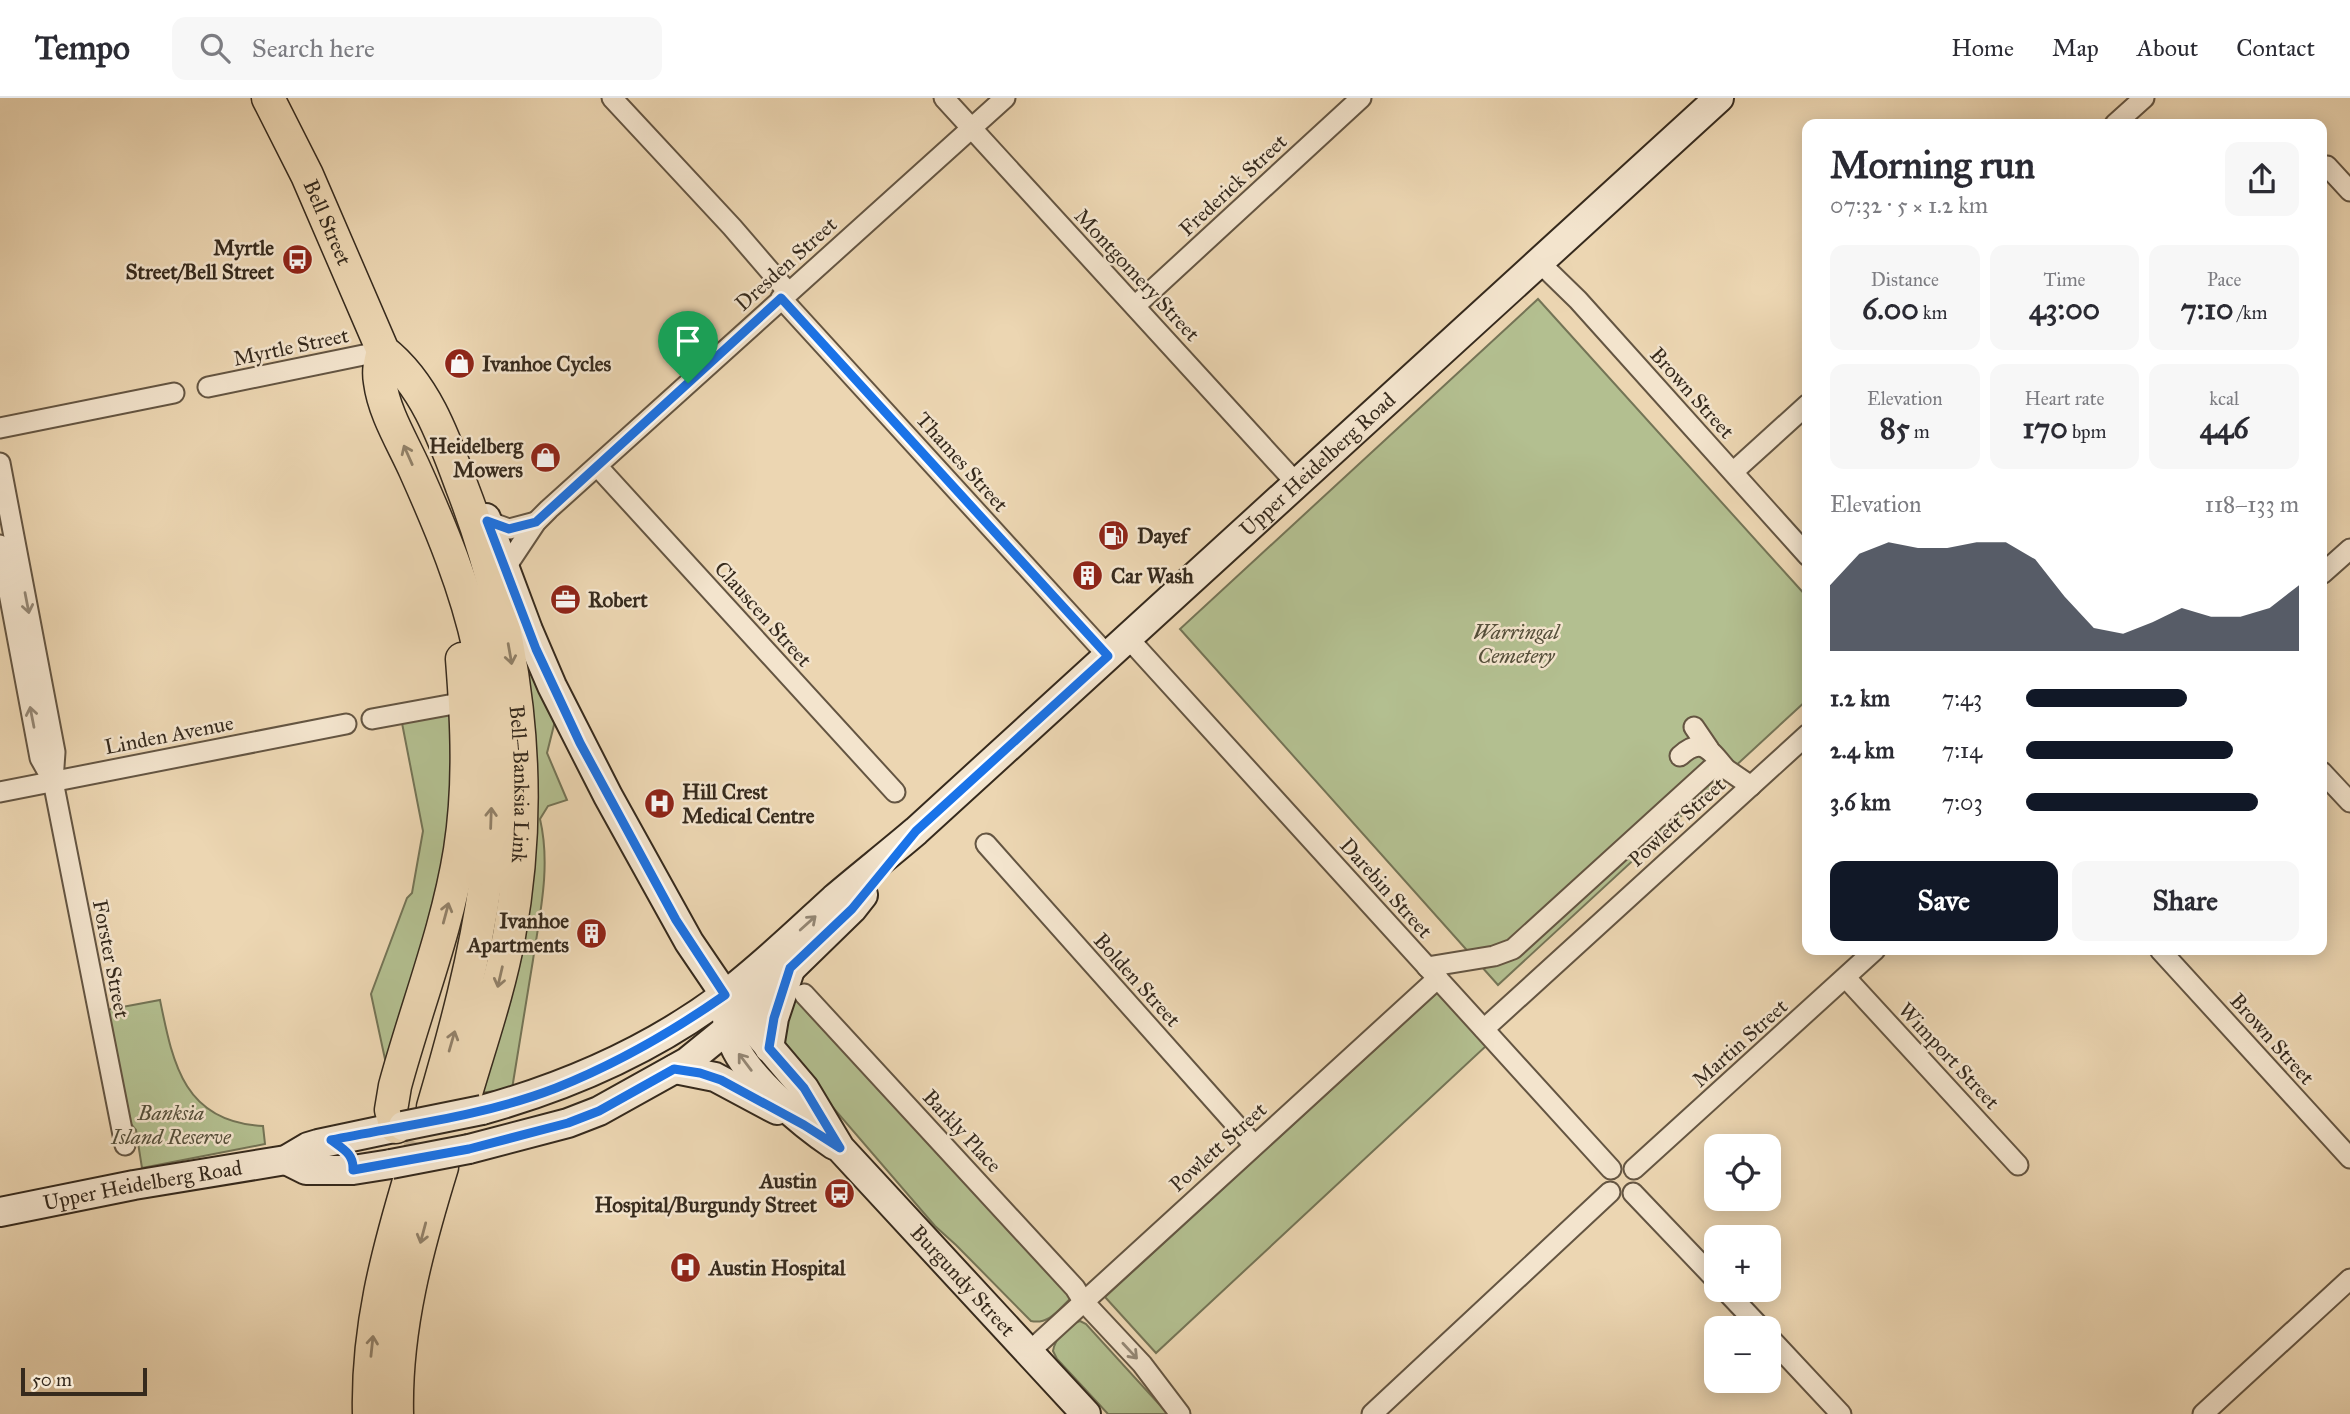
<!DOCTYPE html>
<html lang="en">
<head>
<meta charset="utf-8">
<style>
  body { margin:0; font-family:"IM FELL Great Primer",serif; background:#f7f7f7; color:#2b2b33; height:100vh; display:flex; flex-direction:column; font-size:26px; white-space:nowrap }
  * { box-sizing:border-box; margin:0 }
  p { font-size:23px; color:#7c7c81 }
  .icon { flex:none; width:38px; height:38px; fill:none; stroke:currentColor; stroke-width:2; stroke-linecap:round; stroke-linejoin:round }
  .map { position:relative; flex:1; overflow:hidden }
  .details { position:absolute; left:1802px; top:21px; width:525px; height:836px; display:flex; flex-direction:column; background:#fff; border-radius:14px; box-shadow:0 4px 18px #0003 }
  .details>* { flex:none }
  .buttons { position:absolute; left:1704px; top:1036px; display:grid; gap:14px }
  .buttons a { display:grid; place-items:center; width:77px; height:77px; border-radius:14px; background:#fff; box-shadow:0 4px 18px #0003; font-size:35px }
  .scale { position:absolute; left:21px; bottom:18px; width:126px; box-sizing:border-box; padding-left:7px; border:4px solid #362a1d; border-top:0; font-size:19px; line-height:24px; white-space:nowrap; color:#362a1d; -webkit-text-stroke:5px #f3e4cd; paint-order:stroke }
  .pin { position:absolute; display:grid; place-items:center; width:60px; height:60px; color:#fff; margin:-72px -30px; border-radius:50% 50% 50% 0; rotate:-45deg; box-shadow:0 0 7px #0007 }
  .pin .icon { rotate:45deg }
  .round { display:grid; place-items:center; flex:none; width:74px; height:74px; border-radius:14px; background:#f7f7f7 }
  .overview { display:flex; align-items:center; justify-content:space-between; height:119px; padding:0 28px }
  h1 { font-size:38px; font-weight:700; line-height:52px }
  .stats { display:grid; grid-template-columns:repeat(3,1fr); gap:10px; height:119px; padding:7px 28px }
  .stats div { display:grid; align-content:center; border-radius:14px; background:#f7f7f7; text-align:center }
  .stats b { font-size:30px; font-weight:700 }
  .stats small { font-size:19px; font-weight:400 }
  .stats p { font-size:19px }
  .chart { height:196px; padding:14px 28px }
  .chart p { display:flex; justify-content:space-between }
  .chart svg { width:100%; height:126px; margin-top:7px; fill:#111827; opacity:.7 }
  .cta { display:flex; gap:14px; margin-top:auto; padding:14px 28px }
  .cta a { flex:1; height:80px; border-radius:14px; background:#111827; color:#fff; font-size:28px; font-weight:700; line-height:80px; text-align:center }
  .cta a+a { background:#f7f7f7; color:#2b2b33 }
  ul { padding:0 28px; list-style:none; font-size:23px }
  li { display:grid; grid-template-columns:112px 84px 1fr; align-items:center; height:52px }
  li i { height:18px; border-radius:9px; background:#111827 }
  header { display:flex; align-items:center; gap:42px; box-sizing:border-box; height:98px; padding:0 35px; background:#fff; border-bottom:2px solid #e1e1e2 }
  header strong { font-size:33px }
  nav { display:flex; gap:38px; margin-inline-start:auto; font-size:24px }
  .search { width:490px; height:63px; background:#f7f7f7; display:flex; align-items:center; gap:18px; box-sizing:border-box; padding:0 24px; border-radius:14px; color:#7c7c81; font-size:26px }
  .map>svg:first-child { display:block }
</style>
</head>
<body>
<header>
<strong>Tempo</strong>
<div class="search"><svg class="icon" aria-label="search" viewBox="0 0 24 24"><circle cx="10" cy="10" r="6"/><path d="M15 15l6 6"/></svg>Search here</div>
<nav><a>Home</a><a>Map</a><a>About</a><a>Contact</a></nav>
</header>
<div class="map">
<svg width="2350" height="1316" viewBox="0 0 2350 1316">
  <rect width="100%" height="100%" fill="#ecd6b2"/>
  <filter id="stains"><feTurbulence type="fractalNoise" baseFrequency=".00286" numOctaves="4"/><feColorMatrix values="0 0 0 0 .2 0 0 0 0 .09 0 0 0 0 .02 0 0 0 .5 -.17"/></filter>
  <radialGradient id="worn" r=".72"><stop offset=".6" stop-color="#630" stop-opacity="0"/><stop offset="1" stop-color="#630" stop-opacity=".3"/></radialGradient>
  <g fill="#b3bf90" stroke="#747456" stroke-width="2">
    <polygon points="1538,201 1808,500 1808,601 1498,887 1180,531"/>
    <path d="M533 575 555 623 547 655 567 702 548 708 540 721C551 768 540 815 533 862 526 905 519 948 512 991L479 995 526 578Z"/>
    <polygon points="448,617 453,619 460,701 388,975 371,896 407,800 412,795 423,733 402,625"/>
    <path d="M797 881 1070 1191 1071 1200C1059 1211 1049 1227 1031 1223L956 1147 935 1128 786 955 781 947Z"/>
    <polygon points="1438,894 1486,948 1156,1255 1105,1199"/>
    <path d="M160 902C173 966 184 1024 263 1028L265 1046 142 1070 136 1032 130 1025 106 912Z"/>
    <path d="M1080 1223 1086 1226 1168 1316H1108L1057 1261 1053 1253C1055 1240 1068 1227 1080 1223Z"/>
  </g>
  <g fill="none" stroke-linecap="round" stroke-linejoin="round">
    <polyline stroke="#c8b494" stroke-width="32" stroke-dasharray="32 16" stroke-linecap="butt" points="411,1076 433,1009"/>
    <defs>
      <g id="minor">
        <polyline points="612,0 732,129 788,194"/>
        <polyline points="944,0 1297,386"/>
        <polyline points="2115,26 2144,0"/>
        <polyline points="2327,68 2350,93"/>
        <polyline points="1539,164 1578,202 1808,458"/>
        <polyline points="781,200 1108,558"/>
        <polyline points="1135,208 1361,0"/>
        <polyline points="208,289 383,253"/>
        <polyline points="0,330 174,295"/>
        <polyline points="0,365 55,654 53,683 125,1047"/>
        <polyline points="598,369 895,694"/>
        <polyline points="1733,374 1808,306"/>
        <polyline points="487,423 509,431 536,424"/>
        <polyline points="0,447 40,660 53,683"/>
        <polyline points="506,469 536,424 549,411 1005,0"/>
        <polyline points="2322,476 2350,451"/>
        <polyline points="1128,540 1611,1071"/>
        <polyline points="372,621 465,604"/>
        <polyline points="1694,629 1709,651"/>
        <path d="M1680 658C1702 638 1710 652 1726 671"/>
        <polyline points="2322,674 2350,704"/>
        <polyline points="0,694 346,626"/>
        <polyline points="986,746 1254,1047"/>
        <polyline points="2160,852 2350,1060"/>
        <polyline points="1427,869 1494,858 1513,851 1711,671 1726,671 1751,688"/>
        <polyline points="1846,880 2018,1067"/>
        <polyline points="804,896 1075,1190 1083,1203 1142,1266 1180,1316"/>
        <polyline points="1484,931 1808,636"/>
        <polyline points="1634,1071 1875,852"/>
        <polyline points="1633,1095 1717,1183"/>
        <polyline points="1725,1192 1761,1230"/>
        <polyline points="1769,1239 1841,1316"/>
        <polyline points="1030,1253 1438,880"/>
        <polyline points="1372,1316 1610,1094"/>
        <polyline points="2203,1316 2350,1181"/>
      </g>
      <g id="secondary">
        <path id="s1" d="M486 420 528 532 552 588 608 698 689 844 725 897 804 990 840 1050 1086 1316"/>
        <path d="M726 915C728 926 729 937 734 947 748 980 804 1027 834 1047"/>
        <polyline points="769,950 774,920 789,875"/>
        <polyline points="675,971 715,979 777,1012"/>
        <path id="s2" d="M482 1012C569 988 653 951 726 896 764 867 799 833 834 801 861 778 889 756 916 733L1719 0"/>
        <polyline points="469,1051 568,1025 599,1013 687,964 735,925 852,811 863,797"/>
        <polyline points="286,1062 306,1072 353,1072 391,1066"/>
        <path id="s3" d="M0 1114 134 1087 286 1062 308 1049 318 1046 403 1028"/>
      </g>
      <g id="trunk">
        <path id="s4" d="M268 0 307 77 383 253C425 286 444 340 462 389 517 531 537 686 509 838 499 893 480 947 464 1002"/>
        <path d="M383 253C380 264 378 273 380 284 384 315 403 345 415 372 441 430 466 490 479 551 514 708 477 859 433 1009"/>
        <path d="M396 1029 391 1012 395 988C416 910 447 833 460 752 470 688 467 625 462 561"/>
        <path d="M369 1316C367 1231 387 1156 411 1076"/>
        <path d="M397 1316C395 1231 417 1150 442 1069"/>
      </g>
    </defs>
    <use href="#minor" stroke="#645542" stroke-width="23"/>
    <use href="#secondary" stroke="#362a1d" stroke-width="32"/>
    <use href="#trunk" stroke="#362a1d" stroke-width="35"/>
    <use href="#minor" stroke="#f3e4cd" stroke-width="19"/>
    <use href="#secondary" stroke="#f3e4cd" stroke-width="28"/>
    <use href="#trunk" stroke="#ecd6b2" stroke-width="32"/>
    <defs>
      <g id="secondary-bridge">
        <polyline points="403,1028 482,1012"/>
        <polyline points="391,1066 469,1051"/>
      </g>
    </defs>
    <use href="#secondary-bridge" stroke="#362a1d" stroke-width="32" stroke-linecap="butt"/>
    <use href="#secondary-bridge" stroke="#f3e4cd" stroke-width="28"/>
  </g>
  <defs><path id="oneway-shaft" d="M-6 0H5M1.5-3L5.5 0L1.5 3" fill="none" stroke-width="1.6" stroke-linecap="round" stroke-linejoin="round" transform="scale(1.75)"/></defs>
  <g stroke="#918068">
    <use href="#oneway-shaft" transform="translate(408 357) rotate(-114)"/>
    <use href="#oneway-shaft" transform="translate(510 556) rotate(80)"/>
    <use href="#oneway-shaft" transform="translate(491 720) rotate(-88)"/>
    <use href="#oneway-shaft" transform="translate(446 815) rotate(-75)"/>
    <use href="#oneway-shaft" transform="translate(500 879) rotate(103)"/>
    <use href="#oneway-shaft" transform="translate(452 943) rotate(-74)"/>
    <use href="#oneway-shaft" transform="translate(423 1135) rotate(105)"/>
    <use href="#oneway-shaft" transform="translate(372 1248) rotate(-84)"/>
  </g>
  <g stroke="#948775">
    <use href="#oneway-shaft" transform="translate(27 505) rotate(79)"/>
    <use href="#oneway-shaft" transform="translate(32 619) rotate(-101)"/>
    <use href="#oneway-shaft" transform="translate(808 825) rotate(-42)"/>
    <use href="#oneway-shaft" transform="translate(745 964) rotate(-127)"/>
    <use href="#oneway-shaft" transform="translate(1130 1253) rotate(47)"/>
  </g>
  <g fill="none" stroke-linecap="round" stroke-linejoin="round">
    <defs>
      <path id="route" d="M781 200 1108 558 916 733 852 811 790 870 774 920 769 950 804 990 840 1050 804 1027 721 982 700 975 674 971 599 1013 568 1025 469 1051 353 1072C354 1056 343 1051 331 1042 406 1027 484 1018 556 990 616 966 672 934 725 897L676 822 580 645 536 551 487 423 509 431 536 424Z"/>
    </defs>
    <use href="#route" stroke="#fff" stroke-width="14"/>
    <use href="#route" stroke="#1a73e8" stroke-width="9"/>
  </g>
  <defs>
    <symbol id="bus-disc" viewBox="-11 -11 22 22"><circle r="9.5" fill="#8f2418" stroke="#f3e4cd"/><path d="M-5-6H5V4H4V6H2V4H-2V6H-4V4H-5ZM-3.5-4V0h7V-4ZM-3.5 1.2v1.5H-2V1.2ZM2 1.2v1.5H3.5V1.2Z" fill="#fff"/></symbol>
    <symbol id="shop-disc" viewBox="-11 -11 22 22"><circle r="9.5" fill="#8f2418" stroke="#f3e4cd"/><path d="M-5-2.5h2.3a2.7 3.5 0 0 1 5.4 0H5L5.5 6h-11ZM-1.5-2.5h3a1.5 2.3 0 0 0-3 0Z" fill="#fff"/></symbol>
    <symbol id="fuel-disc" viewBox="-11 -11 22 22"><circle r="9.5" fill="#8f2418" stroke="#f3e4cd"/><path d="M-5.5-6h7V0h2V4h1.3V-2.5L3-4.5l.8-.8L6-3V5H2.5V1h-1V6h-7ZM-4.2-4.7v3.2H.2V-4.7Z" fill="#fff"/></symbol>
    <symbol id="building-disc" viewBox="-11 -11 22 22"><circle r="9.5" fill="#8f2418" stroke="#f3e4cd"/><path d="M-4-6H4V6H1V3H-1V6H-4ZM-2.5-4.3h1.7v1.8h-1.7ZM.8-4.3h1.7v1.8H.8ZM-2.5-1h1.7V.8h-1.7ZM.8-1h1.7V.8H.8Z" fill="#fff"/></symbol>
    <symbol id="office-disc" viewBox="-11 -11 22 22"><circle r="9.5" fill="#8f2418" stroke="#f3e4cd"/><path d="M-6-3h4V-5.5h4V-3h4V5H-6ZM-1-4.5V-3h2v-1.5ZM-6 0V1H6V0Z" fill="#fff"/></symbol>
    <symbol id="hospital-disc" viewBox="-11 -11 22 22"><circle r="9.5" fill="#8f2418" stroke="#f3e4cd"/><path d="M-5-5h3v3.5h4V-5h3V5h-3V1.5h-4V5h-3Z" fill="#fff"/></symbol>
  </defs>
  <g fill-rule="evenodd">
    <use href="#bus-disc" x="280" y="144" width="35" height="35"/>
    <use href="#shop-disc" x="442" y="248" width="35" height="35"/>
    <use href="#shop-disc" x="528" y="342" width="35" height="35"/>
    <use href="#fuel-disc" x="1096" y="420" width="35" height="35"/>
    <use href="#building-disc" x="1070" y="460" width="35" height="35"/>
    <use href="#office-disc" x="548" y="484" width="35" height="35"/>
    <use href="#hospital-disc" x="642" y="688" width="35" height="35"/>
    <use href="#building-disc" x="574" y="818" width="35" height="35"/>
    <use href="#bus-disc" x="822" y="1078" width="35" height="35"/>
    <use href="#hospital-disc" x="668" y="1152" width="35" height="35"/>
  </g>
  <g text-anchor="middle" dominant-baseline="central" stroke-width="5" stroke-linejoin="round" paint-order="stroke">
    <g font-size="21" fill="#362a1d" stroke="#f3e4cd">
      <text transform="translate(1233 87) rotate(-43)">Frederick Street</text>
      <text stroke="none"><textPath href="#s4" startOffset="138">Bell Street</textPath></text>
      <text transform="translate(786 166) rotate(-42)">Dresden Street</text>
      <text transform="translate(1137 177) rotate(47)">Montgomery Street</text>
      <text transform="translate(291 249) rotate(-12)">Myrtle Street</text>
      <text transform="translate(1692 295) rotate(48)">Brown Street</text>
      <text transform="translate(962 364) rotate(48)">Thames Street</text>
      <text stroke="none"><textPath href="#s2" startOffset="1066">Upper Heidelberg Road</textPath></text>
      <text transform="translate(763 516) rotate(48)">Clauscen Street</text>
      <text transform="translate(169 637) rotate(-11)">Linden Avenue</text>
      <text stroke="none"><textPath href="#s4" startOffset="742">Bell–Banksia Link</textPath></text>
      <text transform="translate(1677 724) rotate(-42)">Powlett Street</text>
      <text transform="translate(1386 790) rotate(48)">Darebin Street</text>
      <text transform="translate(111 861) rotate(79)">Forster Street</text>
      <text transform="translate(1137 882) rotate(48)">Bolden Street</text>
      <text transform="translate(2272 941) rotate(48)">Brown Street</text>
      <text transform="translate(1740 945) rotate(-42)">Martin Street</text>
      <text transform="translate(1949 958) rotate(47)">Wimport Street</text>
      <text transform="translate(962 1033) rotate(47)">Barkly Place</text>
      <text transform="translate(1218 1049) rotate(-42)">Powlett Street</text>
      <text stroke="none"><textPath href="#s3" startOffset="145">Upper Heidelberg Road</textPath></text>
      <text stroke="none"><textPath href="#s1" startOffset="908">Burgundy Street</textPath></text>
    </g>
    <g font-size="21" font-weight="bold" fill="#362a1d" stroke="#f3e4cd" text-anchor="start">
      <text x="274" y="150" text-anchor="end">Myrtle<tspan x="274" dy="24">Street/Bell Street</tspan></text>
      <text x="482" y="266">Ivanhoe Cycles</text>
      <text x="523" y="348" text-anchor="end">Heidelberg<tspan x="523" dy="24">Mowers</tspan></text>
      <text x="1137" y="438">Dayef</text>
      <text x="1111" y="478">Car Wash</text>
      <text x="588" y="502">Robert</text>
      <text x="682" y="694">Hill Crest<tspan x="682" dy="24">Medical Centre</tspan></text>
      <text x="569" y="823" text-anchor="end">Ivanhoe<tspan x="569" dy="24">Apartments</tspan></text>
      <text x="817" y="1083" text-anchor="end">Austin<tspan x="817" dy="24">Hospital/Burgundy Street</tspan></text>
      <text x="709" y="1170">Austin Hospital</text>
    </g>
    <g font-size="21" font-style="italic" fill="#554f3a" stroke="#f3e4cd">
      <text x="1516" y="534">Warringal<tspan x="1516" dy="24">Cemetery</tspan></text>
      <text x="171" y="1015">Banksia<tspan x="171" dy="24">Island Reserve</tspan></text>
    </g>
  </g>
  <rect width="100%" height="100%" filter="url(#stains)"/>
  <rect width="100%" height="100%" fill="url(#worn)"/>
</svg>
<div class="buttons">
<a><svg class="icon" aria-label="locate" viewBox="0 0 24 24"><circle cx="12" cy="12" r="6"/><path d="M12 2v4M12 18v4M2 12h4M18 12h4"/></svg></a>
<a>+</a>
<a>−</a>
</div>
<div class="scale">50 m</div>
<div class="pin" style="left:688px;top:285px;background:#1e9e55"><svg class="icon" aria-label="arrive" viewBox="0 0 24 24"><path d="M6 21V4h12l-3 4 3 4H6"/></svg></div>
<section class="details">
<div class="overview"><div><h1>Morning run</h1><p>07:32 · 5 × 1.2 km</p></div><a class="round"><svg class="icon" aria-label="share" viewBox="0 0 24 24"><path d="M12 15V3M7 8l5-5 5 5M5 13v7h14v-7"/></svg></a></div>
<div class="stats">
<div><p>Distance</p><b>6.00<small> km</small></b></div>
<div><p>Time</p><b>43:00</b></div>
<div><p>Pace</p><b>7:10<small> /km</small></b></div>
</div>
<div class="stats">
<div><p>Elevation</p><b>85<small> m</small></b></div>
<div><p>Heart rate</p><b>170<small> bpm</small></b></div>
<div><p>kcal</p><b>446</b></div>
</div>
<div class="chart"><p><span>Elevation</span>118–133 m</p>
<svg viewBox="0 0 160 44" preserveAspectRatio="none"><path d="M0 44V21L10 10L20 6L30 8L40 8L50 6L60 6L70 12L80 25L90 36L100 38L110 34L120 29L130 32L140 32L150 29L160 21V44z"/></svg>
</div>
<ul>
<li><b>1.2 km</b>7:43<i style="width:59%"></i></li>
<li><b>2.4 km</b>7:14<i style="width:76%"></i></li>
<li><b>3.6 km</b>7:03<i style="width:85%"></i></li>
</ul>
<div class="cta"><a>Save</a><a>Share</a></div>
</section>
</div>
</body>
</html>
